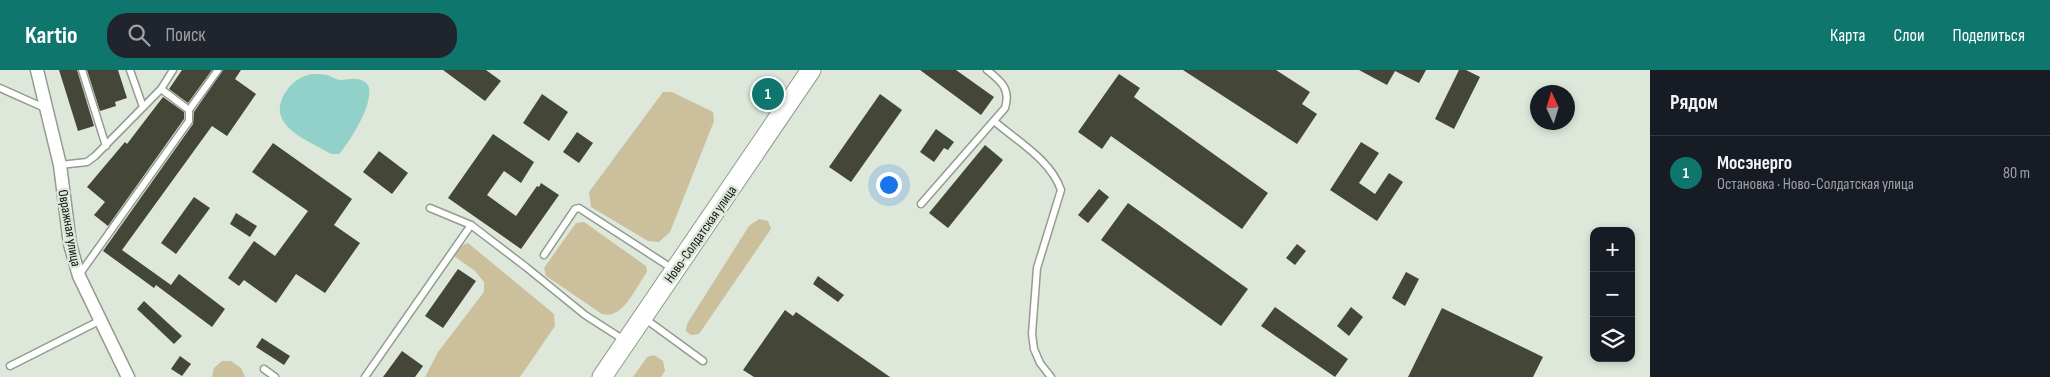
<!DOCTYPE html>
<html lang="ru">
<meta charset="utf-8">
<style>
body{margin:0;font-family:"Sofia Sans Condensed",sans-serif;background:#20242c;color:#f1f3f6}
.controls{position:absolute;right:15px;bottom:15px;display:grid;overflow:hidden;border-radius:10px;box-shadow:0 2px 8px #0003}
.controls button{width:45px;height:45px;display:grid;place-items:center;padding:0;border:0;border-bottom:1px solid #363941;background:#171b24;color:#f1f3f6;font:25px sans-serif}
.compass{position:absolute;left:1530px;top:15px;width:45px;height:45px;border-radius:50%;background:#171b24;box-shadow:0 2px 8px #0003;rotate:356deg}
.you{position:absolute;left:888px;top:114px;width:18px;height:18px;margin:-12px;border:4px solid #fff;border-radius:50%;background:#1a73e8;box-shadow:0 0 0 8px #1a73e833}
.badge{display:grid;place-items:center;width:32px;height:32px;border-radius:50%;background:#0f766e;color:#fff;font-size:16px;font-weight:700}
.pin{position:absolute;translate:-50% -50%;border:2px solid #fff;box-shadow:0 1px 5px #0006}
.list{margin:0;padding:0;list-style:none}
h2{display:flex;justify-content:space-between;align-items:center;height:65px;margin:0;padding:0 20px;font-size:21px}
h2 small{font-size:16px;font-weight:400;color:#9ea1a6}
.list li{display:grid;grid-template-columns:32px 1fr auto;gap:15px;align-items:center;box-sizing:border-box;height:75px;padding:0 20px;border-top:1px solid #363941}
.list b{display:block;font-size:19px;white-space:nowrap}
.list p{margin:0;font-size:16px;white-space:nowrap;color:#9ea1a6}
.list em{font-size:16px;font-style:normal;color:#9ea1a6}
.icon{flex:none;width:28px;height:28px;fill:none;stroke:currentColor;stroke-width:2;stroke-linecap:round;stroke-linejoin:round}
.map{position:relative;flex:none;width:1650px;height:307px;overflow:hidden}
header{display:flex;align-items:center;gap:30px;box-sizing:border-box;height:70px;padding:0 25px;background:#0f766e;color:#fff}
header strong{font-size:24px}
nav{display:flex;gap:28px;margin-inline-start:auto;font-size:18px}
.search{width:350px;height:45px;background:#20242c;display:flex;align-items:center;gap:12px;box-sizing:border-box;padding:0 18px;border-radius:20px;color:#9ea1a6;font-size:19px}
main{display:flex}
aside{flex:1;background:#171b24}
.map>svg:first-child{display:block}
</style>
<header>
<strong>Kartio</strong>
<div class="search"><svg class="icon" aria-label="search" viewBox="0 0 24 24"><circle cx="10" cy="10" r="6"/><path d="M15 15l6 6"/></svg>Поиск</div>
<nav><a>Карта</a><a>Слои</a><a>Поделиться</a></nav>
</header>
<main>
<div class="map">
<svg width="1650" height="307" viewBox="0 0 1650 307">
<rect width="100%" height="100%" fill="#dde8da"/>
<g fill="#cbbf9c">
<path d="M663,22H672L713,42L714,51L670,162L659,172L648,171L591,137L589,122Z"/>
<path d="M759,149L768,151L771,159L699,264L691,265L686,261L687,254L749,156Z"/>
<path d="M584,152L646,196L647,202C636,217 623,250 602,244L546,206L544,198L576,153Z"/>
<path d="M468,173L554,244L555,256L520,307H425L438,282L484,222V212L475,201L454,186L458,177Z"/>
<path d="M654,285L663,291L665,301L661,307H633L647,287Z"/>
<path d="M222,291H231L241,298L245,307H212L214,298Z"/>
</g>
<path fill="#92d1c9" d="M312,4C317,4 323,4 327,5C333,7 336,10 342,10C350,9 358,7 365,12C381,23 349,74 339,84H331C308,70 265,56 285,23C292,12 299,7 312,4Z"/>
<g fill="#444638">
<path d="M59,0H77L94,56L78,61Z"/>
<path d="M87,0H118L127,28L115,32L116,36L100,41Z"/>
<path d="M182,0H212L188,33L169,19Z"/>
<path d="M223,0H241L235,9L256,24L227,66L212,56L122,180L171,215L179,204L225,239L212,257L156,215L154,218L103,181L193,54L194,42Z"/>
<path d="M443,0H486L501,11L485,31Z"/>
<path d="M920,0H956L994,27L981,45Z"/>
<path d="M1183,0H1276L1310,22L1302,34L1317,44L1297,74Z"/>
<path d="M1359,0H1426L1419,13L1395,1L1387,15Z"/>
<path d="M1459,0H1466L1480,7L1454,59L1435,49Z"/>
<path d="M1119,4L1140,18L1134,27L1268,123L1242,159L1111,66L1102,79L1078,62Z"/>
<path d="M542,24L568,42L549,71L523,53Z"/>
<path d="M880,24L902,40L851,112L829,97Z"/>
<path d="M163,27L184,42V49L108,156L94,145L105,132L87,117L125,72L127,74Z"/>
<path d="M936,59L954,72L948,80L944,78L934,92L920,82Z"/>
<path d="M577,62L593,73L579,93L563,82Z"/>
<path d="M493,64L534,92L521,113L504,101L487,125L516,146L537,116L539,117L541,113L559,125L521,179L448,128Z"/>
<path d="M1361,72L1379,83L1359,113L1375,124L1389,103L1403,112L1377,151L1330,120Z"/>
<path d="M273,73L352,129L334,155L360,173L325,223L296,204L276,233L244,210L239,216L228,208L254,171L275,186L308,141L252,102Z"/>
<path d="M985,75L1003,90L948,158L929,143Z"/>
<path d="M379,81L408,103L392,124L363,102Z"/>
<path d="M1099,119L1109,127L1088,153L1078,145Z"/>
<path d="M194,127L210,138L176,184L161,173Z"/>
<path d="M1128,133L1248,219L1221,256L1101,170Z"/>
<path d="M236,143L257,156L250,167L230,154Z"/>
<path d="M1297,174L1306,181L1295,195L1286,188Z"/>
<path d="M458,199L476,211L443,258L425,246Z"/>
<path d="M1406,202L1419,209L1405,236L1392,228Z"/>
<path d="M818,206L844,225L838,232L813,214Z"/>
<path d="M144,231L182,266L174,274L137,239Z"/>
<path d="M1275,237L1348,289L1335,307L1261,256Z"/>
<path d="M1351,237L1363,247L1349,266L1337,256Z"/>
<path d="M1442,238L1543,287L1533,307H1408Z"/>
<path d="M785,240L793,246L796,242L890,307H754L743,300Z"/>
<path d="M262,268L290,286L284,295L256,277Z"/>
<path d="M402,281L423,296L415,307H383Z"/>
<path d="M180,286L191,294L182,306L171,299Z"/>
</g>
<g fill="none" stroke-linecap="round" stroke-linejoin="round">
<defs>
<g id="lane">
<path d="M82,0L106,76"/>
<path d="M130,0L143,37"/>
<path d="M0,18L47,39"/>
<path d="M161,19L173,0"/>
<path d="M189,40L218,0"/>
<path d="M994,51C1017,71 1051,90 1061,120L1037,198L1032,264L1034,279L1040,293L1051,307"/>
<path d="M60,95L87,92L95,86L161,19L189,40V51L79,205"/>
<path d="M921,134L1005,38C1011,19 1001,11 987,0"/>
<path d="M430,138L471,155L526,197L585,245L624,270"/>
<path d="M544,185L575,139L579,138L673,199"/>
<path d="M644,248L703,291"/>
<path d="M10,296L101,250"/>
<path d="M264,299L275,307"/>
<path d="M365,307L471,155"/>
</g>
<path id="street" d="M37,0L60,95L70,174L79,206L128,307"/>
<path id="primary" d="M602,307L811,0"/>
</defs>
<use href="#lane" stroke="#929c8f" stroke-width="9"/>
<use href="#street" stroke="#929c8f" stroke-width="15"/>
<use href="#primary" stroke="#929c8f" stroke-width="21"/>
<use href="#lane" stroke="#fff" stroke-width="6"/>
<use href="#street" stroke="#fff" stroke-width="12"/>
<use href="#primary" stroke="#fff" stroke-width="19"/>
</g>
<g text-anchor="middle" stroke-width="5" stroke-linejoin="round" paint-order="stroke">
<g font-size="14" fill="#121611" stroke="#dde8da">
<text transform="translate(70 158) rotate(80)" y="5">Овражная улица</text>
<text transform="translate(700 164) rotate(-55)" y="5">Ново-Солдатская улица</text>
</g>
</g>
</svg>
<div class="controls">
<button>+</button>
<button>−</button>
<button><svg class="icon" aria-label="layers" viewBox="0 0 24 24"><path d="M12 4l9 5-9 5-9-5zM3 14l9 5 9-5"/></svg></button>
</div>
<svg class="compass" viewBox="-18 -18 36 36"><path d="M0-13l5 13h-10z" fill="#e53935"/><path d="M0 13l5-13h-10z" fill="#9ea1a6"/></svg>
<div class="you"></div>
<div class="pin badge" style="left:768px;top:24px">1</div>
</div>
<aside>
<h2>Рядом<small></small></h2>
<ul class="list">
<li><span class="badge">1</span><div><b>Мосэнерго</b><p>Остановка · Ново-Солдатская улица</p></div><em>80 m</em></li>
</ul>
</aside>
</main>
